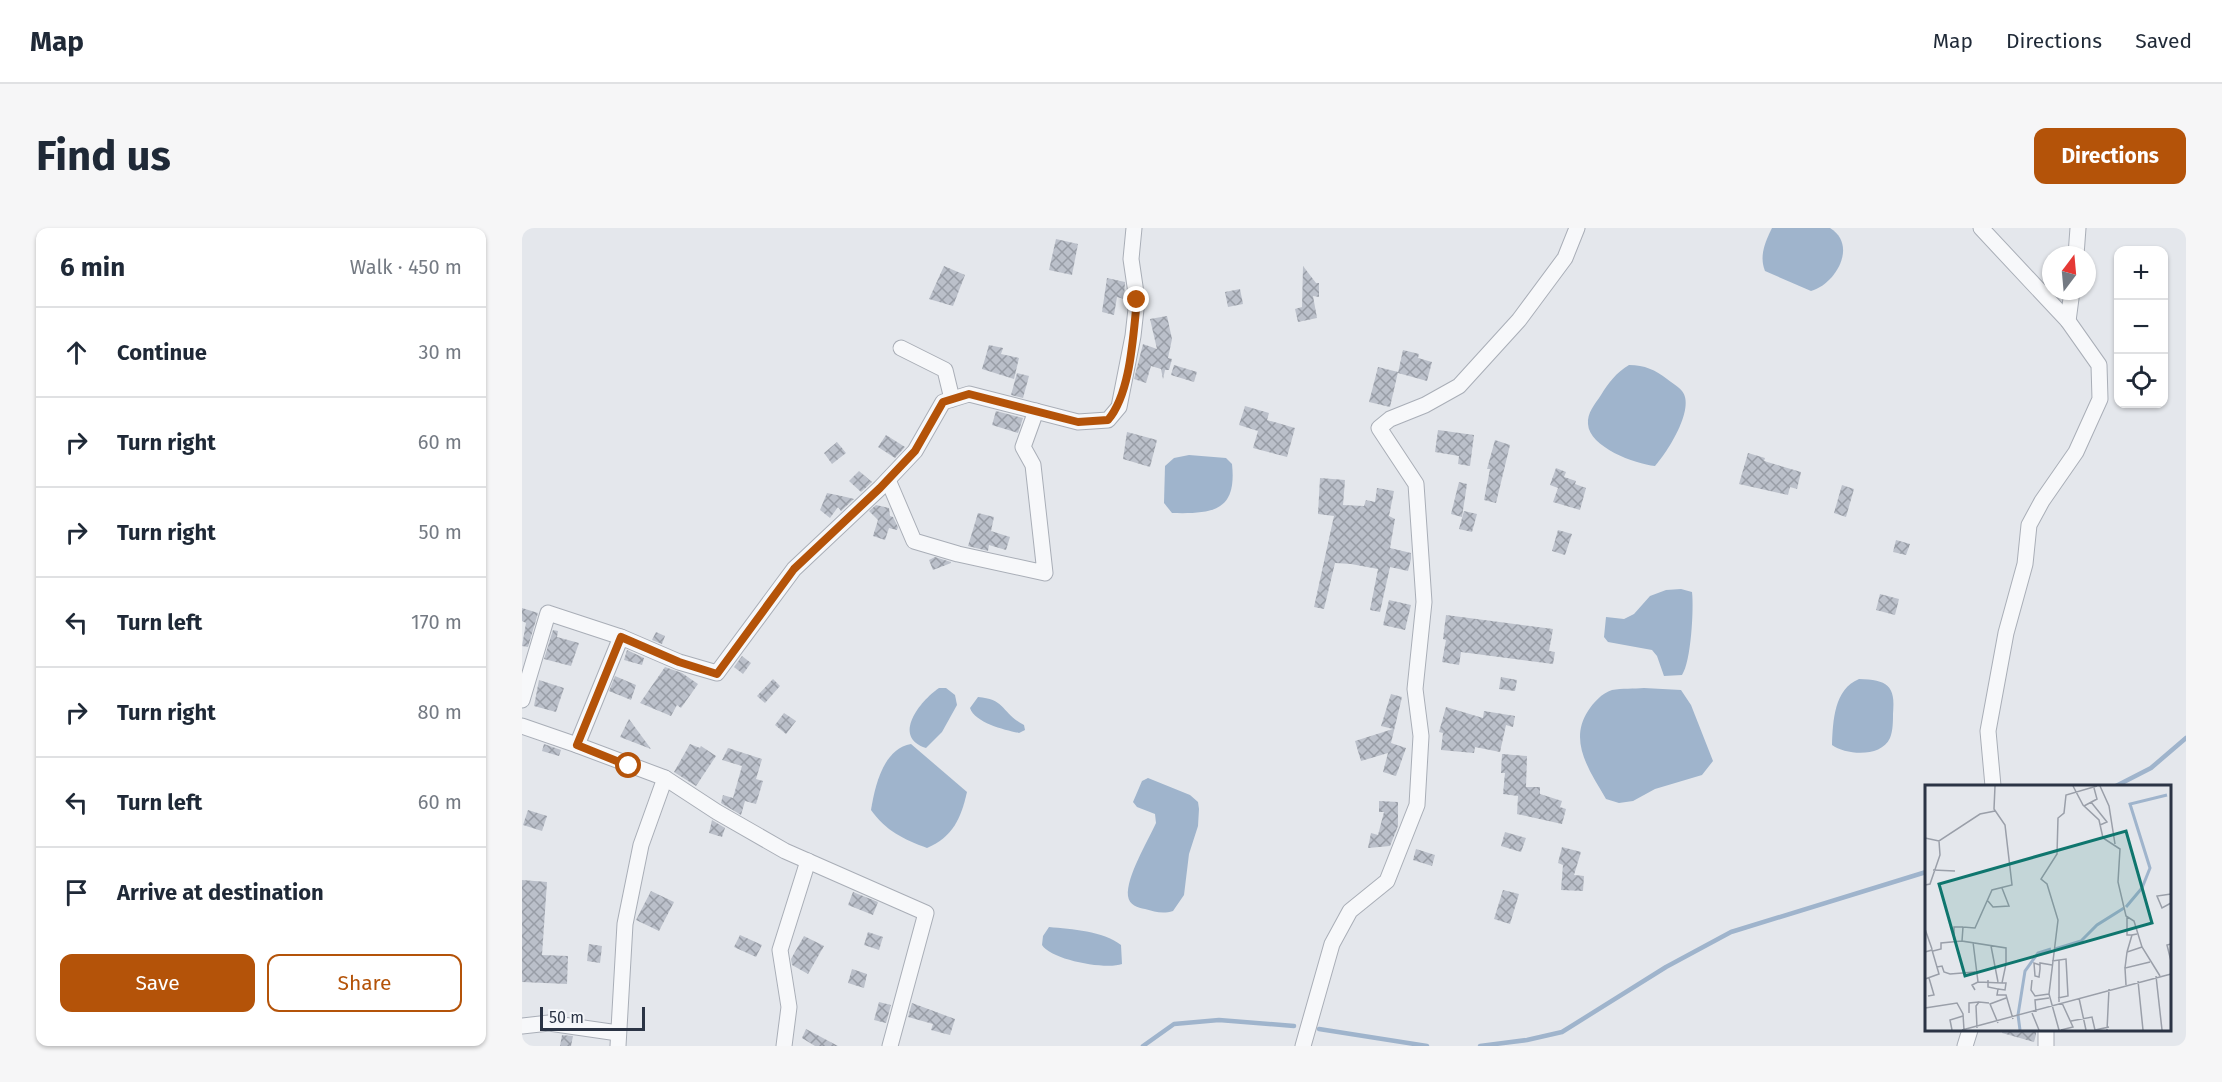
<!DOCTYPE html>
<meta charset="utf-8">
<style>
body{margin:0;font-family:"Fira Sans",sans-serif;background:#f6f6f7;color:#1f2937}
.controls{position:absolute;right:18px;top:18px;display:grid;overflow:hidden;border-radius:12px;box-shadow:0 2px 4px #0004}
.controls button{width:54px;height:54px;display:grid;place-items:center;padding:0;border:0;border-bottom:2px solid #e0e1e3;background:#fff;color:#1f2937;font:30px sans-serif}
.compass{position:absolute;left:1520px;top:18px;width:54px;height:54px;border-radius:50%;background:#fff;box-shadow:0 2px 4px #0004;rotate:16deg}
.scale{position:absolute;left:18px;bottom:15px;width:105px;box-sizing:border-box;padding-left:6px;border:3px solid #2b3445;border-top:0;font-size:16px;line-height:21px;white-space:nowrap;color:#2b3445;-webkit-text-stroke:4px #f4f6f9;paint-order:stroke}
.stop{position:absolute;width:18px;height:18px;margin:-14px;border:4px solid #b45309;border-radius:50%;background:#fff}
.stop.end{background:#b45309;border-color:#fff;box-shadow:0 2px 6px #0008}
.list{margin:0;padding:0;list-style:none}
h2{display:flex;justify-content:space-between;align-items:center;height:78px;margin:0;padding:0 24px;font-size:26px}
h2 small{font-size:20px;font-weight:400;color:#747a83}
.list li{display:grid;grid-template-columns:39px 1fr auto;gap:18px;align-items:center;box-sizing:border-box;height:90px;padding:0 24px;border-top:2px solid #e0e1e3}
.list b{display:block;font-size:22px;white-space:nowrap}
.list em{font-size:20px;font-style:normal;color:#747a83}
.actions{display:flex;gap:12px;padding:18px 24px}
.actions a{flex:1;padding:14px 0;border:2px solid #b45309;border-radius:12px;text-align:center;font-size:21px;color:#b45309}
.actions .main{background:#b45309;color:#fff}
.icon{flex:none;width:33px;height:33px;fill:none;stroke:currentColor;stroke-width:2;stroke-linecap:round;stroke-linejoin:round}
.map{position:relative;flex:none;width:1664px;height:818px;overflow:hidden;border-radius:12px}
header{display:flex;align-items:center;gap:36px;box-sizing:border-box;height:84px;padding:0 30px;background:#fff;border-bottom:2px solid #e0e1e3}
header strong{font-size:28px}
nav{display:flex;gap:33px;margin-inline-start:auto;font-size:21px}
.intro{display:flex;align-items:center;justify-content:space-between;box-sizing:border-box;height:144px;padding:0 36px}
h1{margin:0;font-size:42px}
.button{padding:15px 27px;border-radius:12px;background:#b45309;color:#fff;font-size:21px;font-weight:700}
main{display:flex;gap:36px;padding:0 36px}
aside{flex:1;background:#fff;border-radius:12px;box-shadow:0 2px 4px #0004}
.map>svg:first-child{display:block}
</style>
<header>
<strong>Map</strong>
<nav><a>Map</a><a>Directions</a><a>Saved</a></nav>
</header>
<div class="intro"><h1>Find us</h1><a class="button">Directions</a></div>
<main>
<aside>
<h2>6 min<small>Walk · 450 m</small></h2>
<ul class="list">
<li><svg class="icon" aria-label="ahead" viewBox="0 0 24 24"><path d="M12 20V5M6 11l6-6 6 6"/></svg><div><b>Continue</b></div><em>30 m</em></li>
<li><svg class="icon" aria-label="right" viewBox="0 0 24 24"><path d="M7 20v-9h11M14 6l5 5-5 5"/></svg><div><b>Turn right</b></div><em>60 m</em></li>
<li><svg class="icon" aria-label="right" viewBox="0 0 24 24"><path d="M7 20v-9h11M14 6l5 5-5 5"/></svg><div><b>Turn right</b></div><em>50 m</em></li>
<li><svg class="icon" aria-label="left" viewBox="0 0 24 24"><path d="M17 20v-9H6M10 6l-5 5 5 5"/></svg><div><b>Turn left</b></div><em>170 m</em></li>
<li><svg class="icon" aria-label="right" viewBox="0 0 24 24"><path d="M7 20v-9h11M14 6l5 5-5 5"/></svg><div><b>Turn right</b></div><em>80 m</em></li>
<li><svg class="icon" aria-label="left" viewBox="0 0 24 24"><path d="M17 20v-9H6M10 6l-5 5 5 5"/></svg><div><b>Turn left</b></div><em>60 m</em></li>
<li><svg class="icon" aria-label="arrive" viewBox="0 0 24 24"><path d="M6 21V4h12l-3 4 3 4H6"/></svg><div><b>Arrive at destination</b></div></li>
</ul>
<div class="actions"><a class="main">Save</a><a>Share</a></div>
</aside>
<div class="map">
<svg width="1664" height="818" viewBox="0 0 1664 818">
<defs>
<pattern id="building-cross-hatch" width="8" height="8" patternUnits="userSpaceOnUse" patternTransform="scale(1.5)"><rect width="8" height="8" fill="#bbc0ca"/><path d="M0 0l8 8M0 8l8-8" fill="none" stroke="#989da6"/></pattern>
</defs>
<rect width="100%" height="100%" fill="#e4e7ec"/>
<g fill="#9fb4cc">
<path d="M1250,0H1308C1336,17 1314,56 1289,63L1243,43C1237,28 1243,14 1250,0Z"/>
<path d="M1107,137C1123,137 1133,142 1145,151C1150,155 1157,159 1160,163C1174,180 1145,225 1133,238C1113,236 1067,219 1066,196C1065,185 1073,176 1079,167C1087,154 1094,145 1107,137Z"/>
<path d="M667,227L704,230L710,236C715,283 691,286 650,285L642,275L643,238L652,230Z"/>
<path d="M1159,361L1170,364C1172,381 1169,434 1160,447L1142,448L1135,428L1130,422L1086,414L1082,409L1084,389L1102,391L1112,386L1128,368L1144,362Z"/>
<path d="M1337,451C1365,452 1374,457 1371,486C1371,493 1371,503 1368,510C1359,530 1324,527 1310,517C1311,493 1312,461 1337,451Z"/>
<path d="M417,460H424L433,467L435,477L420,504L404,520C369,509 398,473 417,460Z"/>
<path d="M1122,460L1159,462L1169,477L1191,533L1180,547L1133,561L1111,573L1097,575L1084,571C1068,543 1046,514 1066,483C1071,475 1080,465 1090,462C1100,460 1112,461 1122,460Z"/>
<path d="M456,469C484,471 480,486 502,497L503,502L497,505C483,502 453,495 448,480Z"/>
<path d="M389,516L445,564C439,590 431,609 405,620C381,611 364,603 349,582C353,558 361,521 389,516Z"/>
<path d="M626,550L668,567L676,574L677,581L676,598L667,626L662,667L651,683C641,686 633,684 623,681C616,680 607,677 606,668C604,649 626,613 634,595L633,586L615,579L611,574L620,553Z"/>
<path d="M527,699C550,701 581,703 599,717L600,736C584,742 529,732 520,717L521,708Z"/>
</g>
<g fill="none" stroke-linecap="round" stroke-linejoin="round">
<g stroke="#9fb4cc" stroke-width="4.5">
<path d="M1594,558L1629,540L1664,510"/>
<path d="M797,801L905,818"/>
<path d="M621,818L652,796L697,792L772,798"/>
<path d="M958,818L1005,812L1040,804L1144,739L1209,704L1404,644"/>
</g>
</g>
<g fill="url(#building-cross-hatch)">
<path d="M534,11L556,16L550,47L527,42Z"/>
<path d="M422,38L443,47L431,78L407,71Z"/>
<path d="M781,38L794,55H797V69L791,68L795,90L776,94L773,81L780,79Z"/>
<path d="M585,50L603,54L602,71L595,69L592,87L580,84Z"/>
<path d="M718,61L721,76L706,79L703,64Z"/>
<path d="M645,88L650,111L646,130L650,131L647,142H643L641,151L639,141L629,138L624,155L612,151L621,116L635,121L628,91Z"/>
<path d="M467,117L481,120L479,126L497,130L492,151L460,141Z"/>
<path d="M881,122L897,126L896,130L910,134L905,153L876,145Z"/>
<path d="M652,137L675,144L672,154L649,147Z"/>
<path d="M856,139L876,144L868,179L847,174Z"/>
<path d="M495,145L507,148L501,170L489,167Z"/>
<path d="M723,178L747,185L745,192L773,200L765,229L731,220L736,203L717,197Z"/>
<path d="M474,183L501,190L496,205L470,197Z"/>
<path d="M916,202L952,207L948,238L936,236L937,228L913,224Z"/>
<path d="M605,204L635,212L628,239L601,231Z"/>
<path d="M364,207L383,219L373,230L356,219Z"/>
<path d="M973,212L988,217L974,275L962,272L968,241H965Z"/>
<path d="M315,214L324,225L310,236L302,225Z"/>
<path d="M1226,225L1243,230L1242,233L1279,244L1275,261L1268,259L1266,267L1217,256Z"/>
<path d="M1034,240L1044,244L1042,249L1054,253L1053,256L1064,260L1058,282L1031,274L1036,260L1028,257Z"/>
<path d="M337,243L350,254L339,264L327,253Z"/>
<path d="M798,250L823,252L821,277L842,278L844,272L853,274L855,260L872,263L867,288L873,291L868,320L889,325V331L886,343L868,339L858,384L848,382L856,341L829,336L813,335L802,381L792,379L812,288L796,286Z"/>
<path d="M937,254L945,256L940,289L929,286Z"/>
<path d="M1320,257L1332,261L1324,289L1312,285Z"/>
<path d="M305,265L324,269L332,271L319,283L316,279L308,290L298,282Z"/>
<path d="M354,277L367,280L368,288L371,289L376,299L375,302L367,300L363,312L351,308L356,292L347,283Z"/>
<path d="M942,283L955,286L950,304L937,301Z"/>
<path d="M456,285L472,289L469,303L488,309L484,322L467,317L466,323L446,318Z"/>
<path d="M1036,302L1050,306L1043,327L1030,323Z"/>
<path d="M1374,312L1388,316L1384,327L1371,324Z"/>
<path d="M413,329L429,334V335L411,342L407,332Z"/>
<path d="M1358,366L1377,371L1373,387L1354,382Z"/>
<path d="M867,372L889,377L883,402L861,397Z"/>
<path d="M0,380L16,385L6,419L0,418L4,395L0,393Z"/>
<path d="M924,387L1031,401L1027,423L1033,424L1031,436L939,424L937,437L920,434L924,412L921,411Z"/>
<path d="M31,402L36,403L35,409L57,415L49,438L22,431Z"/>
<path d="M134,404L143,408L140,416L130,412Z"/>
<path d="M105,422L122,430L120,437L102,432Z"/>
<path d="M220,428L229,435L221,446L212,439Z"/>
<path d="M143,439L160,445L176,456L159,480L155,477L149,488L118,475Z"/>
<path d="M93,448L114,457L109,472L87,463Z"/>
<path d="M979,449L995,452L993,463L977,461Z"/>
<path d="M251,451L258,458L243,475L235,468Z"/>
<path d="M17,452L42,460L34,484L12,478Z"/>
<path d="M869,466L880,469L869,515L884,520L874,548L861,544L866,525L839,533L833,513L871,501L859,498Z"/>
<path d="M924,479L961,490L962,483L993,488L991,499L984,497L978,524L953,519L952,525L919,522L921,505L917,504Z"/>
<path d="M262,485L274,493L264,506L253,497Z"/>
<path d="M107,491L129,521L98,509Z"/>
<path d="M22,516L39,522L37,528L20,523Z"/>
<path d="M168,516L178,520L179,518L194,528L174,558L152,544Z"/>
<path d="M206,520L240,531L234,551L241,553L234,576L223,573L219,587L199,575L201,567L211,570L220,538L200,532Z"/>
<path d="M980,526L1005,528L1004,559H1018V566L1040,573L1038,579L1044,581L1040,596L995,586L996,568L981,566L983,545H979Z"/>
<path d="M857,573L876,574V598L868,618L846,620L849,605L856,607L862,584H857Z"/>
<path d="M6,582L25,588L20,603L1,597Z"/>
<path d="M190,592L203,600L200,609L187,605Z"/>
<path d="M983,604L1004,610L999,624L979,618Z"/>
<path d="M1040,619L1059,624L1052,647L1062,648L1061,663L1039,662L1041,637L1036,635Z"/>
<path d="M894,621L913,627L910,638L891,632Z"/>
<path d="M0,652L25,654L20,727L46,728L45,756L0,754Z"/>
<path d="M981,662L997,666L988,696L972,691Z"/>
<path d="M129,663L152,674L137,703L114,692Z"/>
<path d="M331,664L356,674L351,687L326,677Z"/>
<path d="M346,704L361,709L357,722L342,717Z"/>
<path d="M218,707L240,717L234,729L212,719Z"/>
<path d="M282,708L302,718L286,746L270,737L269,731Z"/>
<path d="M67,716L80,718L78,735L65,733Z"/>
<path d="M330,741L345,746L342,760L326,755Z"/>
<path d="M357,774L369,777L364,795L352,792Z"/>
<path d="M390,775L433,791L428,807L409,802L411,796L386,789Z"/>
<path d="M284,801L316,818H293L280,810Z"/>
<path d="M1481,801H1514V807L1512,814L1480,805Z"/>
<path d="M40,807L51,808L49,818H38Z"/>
</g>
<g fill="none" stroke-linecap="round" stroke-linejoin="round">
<defs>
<g id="minor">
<path d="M1459,0L1546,93L1577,137L1578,171L1554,224L1520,273L1507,297L1503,336L1484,405L1466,503L1471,558"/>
<path d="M1554,27L1556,0"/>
<path d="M1546,93L1550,63"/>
<path d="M379,120L423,142L430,171"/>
<path d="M366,252L392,313L436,326L523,345L511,237L501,219L514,183"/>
<path d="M0,472L26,385L99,409"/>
<path d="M0,498L55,517"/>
<path d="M0,798L27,795L96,805"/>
<path d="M96,818L103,696L119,617L143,550"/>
<path d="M262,818L267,779L258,722L286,633"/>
<path d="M368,818L404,685L263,623L195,584L143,550L55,517L99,409L157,434L195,445L272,341L358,260L393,223L421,174L447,166L556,194L586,192L597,179L611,108L615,72L609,31L612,0"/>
<path d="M781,818L810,716L828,683L865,653L895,577L899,508L893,461L902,374L894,256L857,200L868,191L903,177L937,158L997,92L1043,30L1055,0"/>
<path d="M1443,818L1448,802"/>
<path d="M1524,818V802"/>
</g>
</defs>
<use href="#minor" stroke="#a9aeb7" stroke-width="17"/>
<use href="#minor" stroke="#f7f8fa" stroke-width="15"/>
</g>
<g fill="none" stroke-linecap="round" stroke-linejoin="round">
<path stroke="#b45309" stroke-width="8" d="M107,538L55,517L99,409L157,434L195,446L272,341L358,260L393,223L421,174L447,166L556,194L586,192C609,165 611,107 615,72"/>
</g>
<g transform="translate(1403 557)">
<rect width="246" height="246" fill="#e4e7ec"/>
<path fill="none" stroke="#9fb4cc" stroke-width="3" d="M201,122L217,103L225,83L205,19L242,10M130,164L156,156L172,140L199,123M95,245L93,230L100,186L113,168L126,164"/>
<path fill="none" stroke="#9a9fa9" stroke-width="1.5" d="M148,1L158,20L174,35L178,53L195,64L193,97L201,131L209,136L217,162L235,191M175,1L184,21L190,59M166,17L182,37L175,40M159,21L172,14L169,3M0,53L14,56L55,29L70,26M8,85L30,86M0,100L5,99L15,70L14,56M246,109L232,111L237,123L246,118M63,116L68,122L84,121L77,103M202,132V150H207M0,144L7,164M29,155V142H38M48,157L53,197L47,200L50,205M246,159L242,160L246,176M66,161L73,197M8,166L16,164V158L37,156M0,167L7,165L14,189L0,194M202,167L207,150L212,149M127,176L141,174L143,211L133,213M115,180L109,178L110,191L114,192L115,184V178L127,180M12,182L17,181L19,187L25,189L50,187M200,183L202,167L217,162M231,191L237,245M63,195V202L73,204L72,210H81L88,234M107,195L106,205L110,211L124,209M213,196L218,245M53,197L77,198L81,179V163L37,156L38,142L50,143L67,105L87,100L80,40L69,24L70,1M201,200L200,183L225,177M73,204L80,205L81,198H77M3,211L9,210L4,193M154,213L161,245M134,217V175M0,223L32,218L38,229L39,245M111,227L110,215L124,213M44,228V218L54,217M107,228L114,245M146,236L167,232L170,245L184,242M73,238L65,219L81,213M52,243L51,221L54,217L64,218M27,245L25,235L38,231M37,245L246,189M134,245L124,209L133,135L122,99L116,94L132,69L133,33L139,28L141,10L172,1M136,245L148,242L137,218M182,245L184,204"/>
<path fill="#0f766e" fill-opacity="0.15" stroke="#0f766e" stroke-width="3" d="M201,46L227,138L40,191L14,99Z"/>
<rect width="246" height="246" fill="none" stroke="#2b3445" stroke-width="3"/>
</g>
</svg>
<div class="controls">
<button>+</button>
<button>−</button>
<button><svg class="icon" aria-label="locate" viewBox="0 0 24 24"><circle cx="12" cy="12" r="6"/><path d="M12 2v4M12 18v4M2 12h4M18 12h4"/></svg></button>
</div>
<svg class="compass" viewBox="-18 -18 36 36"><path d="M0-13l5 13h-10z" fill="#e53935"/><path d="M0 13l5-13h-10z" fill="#747a83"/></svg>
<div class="scale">50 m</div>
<div class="stop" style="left:107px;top:538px"></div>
<div class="stop end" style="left:615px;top:72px"></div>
</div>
</main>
